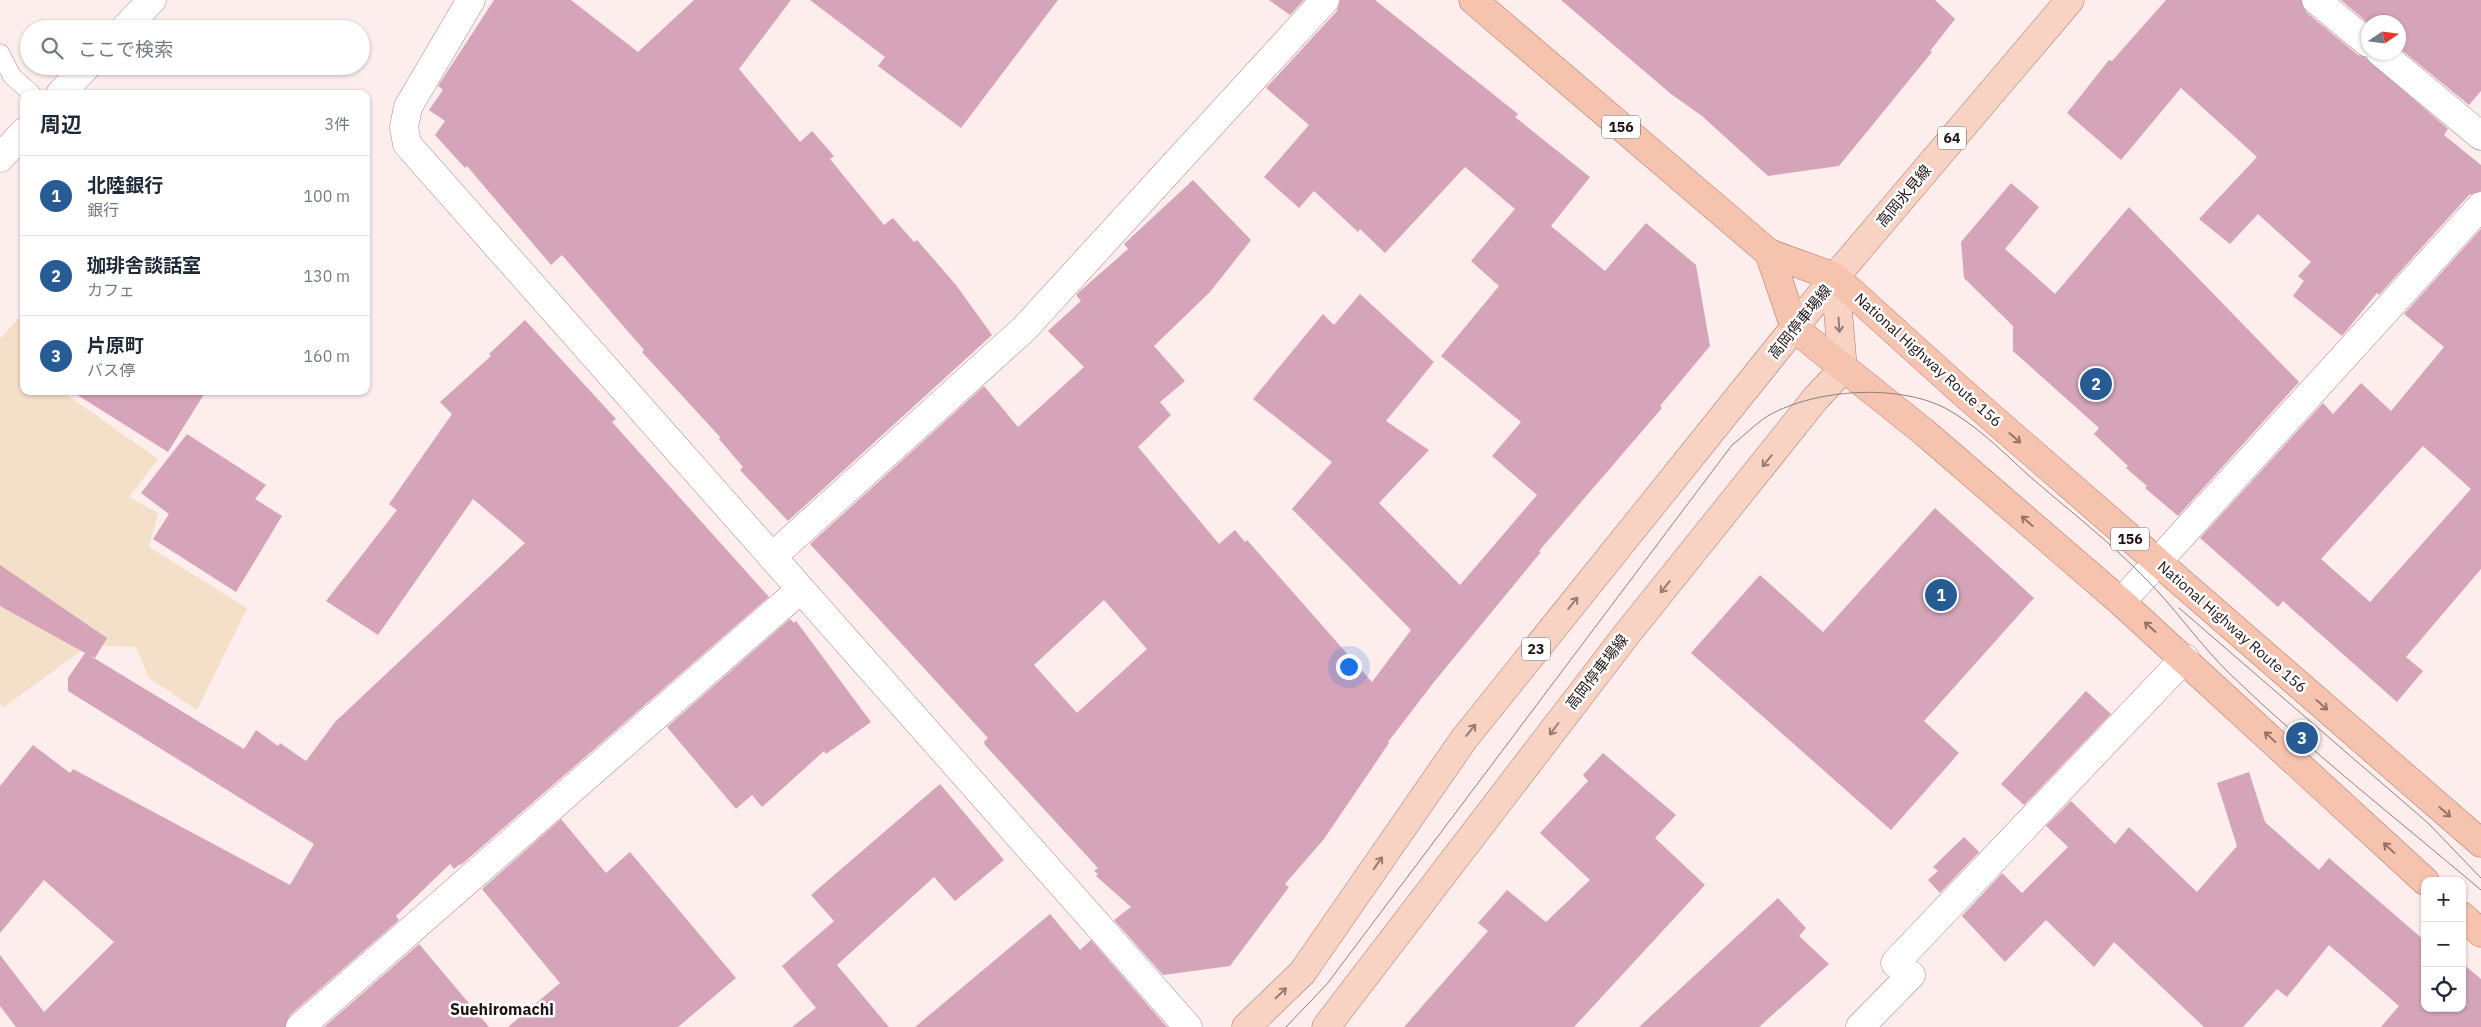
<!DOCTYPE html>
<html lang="ja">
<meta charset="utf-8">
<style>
body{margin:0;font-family:"IBM Plex Sans","Noto Sans JP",sans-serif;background:#f2f2f3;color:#1f2937}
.controls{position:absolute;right:15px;bottom:15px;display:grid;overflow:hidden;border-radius:10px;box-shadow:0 1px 4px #0004}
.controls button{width:45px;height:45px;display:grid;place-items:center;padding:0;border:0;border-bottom:1px solid #e0e1e3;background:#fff;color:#1f2937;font:25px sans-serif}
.compass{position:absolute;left:2361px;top:15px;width:45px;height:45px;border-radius:50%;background:#fff;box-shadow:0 1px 4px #0004;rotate:77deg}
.you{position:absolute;left:1348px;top:666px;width:18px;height:18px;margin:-12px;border:4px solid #fff;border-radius:50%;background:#1a73e8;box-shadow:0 0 0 8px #1a73e833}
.badge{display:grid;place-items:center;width:32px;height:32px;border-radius:50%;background:#265b94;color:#fff;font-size:16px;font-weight:700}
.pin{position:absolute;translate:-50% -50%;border:2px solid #fff;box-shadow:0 1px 5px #0006}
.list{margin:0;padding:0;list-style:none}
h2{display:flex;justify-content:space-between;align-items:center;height:65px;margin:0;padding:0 20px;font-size:21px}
h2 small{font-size:16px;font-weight:400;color:#747a83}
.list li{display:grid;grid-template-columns:32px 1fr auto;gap:15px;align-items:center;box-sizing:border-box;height:80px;padding:0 20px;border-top:1px solid #e0e1e3}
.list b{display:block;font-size:19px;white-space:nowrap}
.list p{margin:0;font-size:16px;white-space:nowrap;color:#747a83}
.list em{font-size:16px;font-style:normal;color:#747a83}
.icon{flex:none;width:28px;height:28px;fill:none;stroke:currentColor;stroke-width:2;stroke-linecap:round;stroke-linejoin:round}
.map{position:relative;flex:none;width:2481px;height:1027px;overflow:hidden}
.search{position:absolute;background:#fff;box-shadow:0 1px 4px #0004;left:20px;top:20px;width:350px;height:55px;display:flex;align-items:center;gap:12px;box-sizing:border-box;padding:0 18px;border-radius:28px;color:#747a83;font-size:19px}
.panel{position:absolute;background:#fff;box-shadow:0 1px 4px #0004;left:20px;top:90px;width:350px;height:305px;border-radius:10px}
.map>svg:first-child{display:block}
</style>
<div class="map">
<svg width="2481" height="1027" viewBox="0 0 2481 1027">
<rect width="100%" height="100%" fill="#fdeded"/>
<path fill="#f4dfc8" d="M19,318L24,321V391H61L158,459L129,497L158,513L149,547L247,608L197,710L149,678L136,647L89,645L4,707L0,705V339Z"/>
<g fill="#d5a4b8" fill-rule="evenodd">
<path d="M494,0H571L638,52L694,0H791L739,69L800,142L812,131L834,156L830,159L884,225L893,218L914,242L917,240L956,285L992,335L788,521L740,470L743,467L719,439L720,437L642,352L644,350L562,255L551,265L467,166L465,168L435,135L445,121L429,110L443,90L438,86Z"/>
<path d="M810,0H1058L961,128L878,66L885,57Z"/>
<path d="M1269,0H1304L1290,15Z"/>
<path d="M1340,0H1375L1518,114L1515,117L1590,177L1551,226L1605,271L1646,223L1696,265L1710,346L1660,406L1662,408L1539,551L1541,552L1434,682L1388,742L1389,743L1324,839L1285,884L1289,887L1230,966L1163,975L1114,920L1131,907L1096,876L1098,874L1094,871L1098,868L985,745L984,742L988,738L810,544L984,386L1018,427L1084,367L1048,331L1081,301L1076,295L1079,292L1128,249L1124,244L1193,180L1251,240L1210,292L1154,346L1185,381L1160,402L1171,415L1138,447L1219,544L1235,530L1245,542L1247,540L1372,682L1411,630L1292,509L1332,462L1253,399L1323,314L1334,325L1360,294L1434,362L1386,421L1429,450L1379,503L1460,585L1537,495L1492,456L1521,422L1441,356L1499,286L1471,261L1515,209L1465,167L1385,253L1360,229L1358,232L1314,191L1299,208L1264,177L1309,125L1266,88L1337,11ZM1104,600L1147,649L1077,713L1034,665Z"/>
<path d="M1561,0H1935L1955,19L1930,51L1932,52L1839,166L1768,176L1702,116L1671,94Z"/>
<path d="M2166,0H2301L2306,12L2358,55L2366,58L2448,129L2444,135L2481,165V191L2469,195L2379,295L2377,293L2342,336L2293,296L2304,281L2298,276L2311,262L2258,214L2230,244L2199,219L2257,157L2181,88L2121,160L2067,113L2109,60L2112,61Z"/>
<path d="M2341,0H2481V91L2469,105L2398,47V22L2368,23Z"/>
<path d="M2011,183L2039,207L2005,249L2055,294L2129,207L2299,382L2178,516L2145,488L2147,486L2126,468L2128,466L2094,434L2099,428L2013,351V326L1964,278L1961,242Z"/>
<path d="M2481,229V569L2406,657L2423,671L2397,702L2283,601L2278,607L2200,538L2323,403L2333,414L2361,383L2391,411L2444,347L2404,314ZM2423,446L2471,489L2370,602L2321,559Z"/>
<path d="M525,320L616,419L612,422L769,597L461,865L460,864L454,869L450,864L396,916L399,920L290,1015L285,1027H16L0,1006V955L44,1012L114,942L44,880L0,933V786L33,745L70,773L73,769L290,885L314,844L68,691V678L85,653L0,606V565L107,638L95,658L89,655L244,749L256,730L278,746L280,743L306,761L335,722L525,543L473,499L378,635L326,601L397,510L389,504L452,414L440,402L491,356L489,354Z"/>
<path d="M71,391H206L168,452Z"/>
<path d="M187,434L266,485L255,499L282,516L236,592L153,539L169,514L141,493Z"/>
<path d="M1935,508L2034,598L1924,721L1959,753L1891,830L1691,653L1760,575L1823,632Z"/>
<path d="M790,619L794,623L796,621L871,722L826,754L824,751L762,807L752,795L736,809L667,727Z"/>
<path d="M2086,691L2111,714L2024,805L2001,784Z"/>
<path d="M1603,753L1676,815L1655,838L1705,885L1574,1027H1404L1488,931L1478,923L1507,890L1546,922L1590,880L1540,833L1588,781L1583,775Z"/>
<path d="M2249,772L2265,822L2319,870L2329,858L2425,941V1008H2462V963L2481,979V1027H2381L2399,1006L2329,945L2287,997L2277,989L2243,1027H2204L2114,942L2094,967L2046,920L2005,962L1962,916L2002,873L2022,893L2068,847L2046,826L2071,801L2115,844L2129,827L2197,892L2237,846L2217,783Z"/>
<path d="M940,784L1004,860L955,901L934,877L837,965L889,1027H792L816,1008L782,966L834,921L811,895Z"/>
<path d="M561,819L606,873L630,852L736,978L678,1027H508L560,983L482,889Z"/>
<path d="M1964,837L1979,852L1940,893L1928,880L1938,871L1933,867Z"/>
<path d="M1778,898L1806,928L1799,936L1829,964L1759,1027H1639Z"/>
<path d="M1050,914L1080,950L1091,940L1167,1027H915Z"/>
<path d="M419,944L489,1027H324Z"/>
</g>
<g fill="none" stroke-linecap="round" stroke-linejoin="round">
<defs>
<path id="service" d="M0,53L12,76L32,94"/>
<g id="minor">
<path d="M471,0L408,107L404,127L407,144L1188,1027"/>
<path d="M2316,0L2368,43"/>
<path d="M2380,52L2481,136"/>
<path d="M772,557L1024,329L1325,0"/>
<path d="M2121,602L2481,206"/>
<path d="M300,1027L800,590"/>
<path d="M1860,1027L1911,975L1895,963L2185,658"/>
</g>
<g id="tertiary">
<path d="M124,29L152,0"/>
<path d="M60,94L87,66"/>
<path d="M0,158L24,132"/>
</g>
<g id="primary">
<path d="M1246,1027L1302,973L1464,739L1835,277L2070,0"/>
<path d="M1326,1027L1623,639L1816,398L1843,369L1835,277"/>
</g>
<g id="trunk">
<path d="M1473,0L1769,253L1835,277L1960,390L2481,843"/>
<path d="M1769,253L1795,329L1924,432L2121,602L2425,881"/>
<path d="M2462,916L2481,933"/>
</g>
</defs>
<use href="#service" stroke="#aa8889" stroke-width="19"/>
<use href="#minor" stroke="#aa8889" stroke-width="29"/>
<use href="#tertiary" stroke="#aa8889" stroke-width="29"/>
<use href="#primary" stroke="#a97c6b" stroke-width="29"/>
<use href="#trunk" stroke="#a97c6b" stroke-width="29"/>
<use href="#service" stroke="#fff" stroke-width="18"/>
<use href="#minor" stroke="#fff" stroke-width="28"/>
<use href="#tertiary" stroke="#fff" stroke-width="28"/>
<use href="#primary" stroke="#f8d2c2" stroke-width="28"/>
<use href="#trunk" stroke="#f6c3ae" stroke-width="28"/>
<g stroke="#8f8181" stroke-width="1">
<path d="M2179,608L2428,823L2481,878"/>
<path d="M1286,1027L1327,984L1732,445C1745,435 1759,420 1773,413C1820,389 1898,384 1945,408C1975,424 2002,451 2027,474C2066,508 2109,541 2145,578C2176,609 2200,645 2231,675C2310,751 2397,819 2481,890"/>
</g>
</g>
<defs><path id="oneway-shaft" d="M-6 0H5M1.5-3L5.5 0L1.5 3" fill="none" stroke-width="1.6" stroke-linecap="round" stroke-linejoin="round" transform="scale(1.25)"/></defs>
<g stroke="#977c74">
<use href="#oneway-shaft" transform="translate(1839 325) rotate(86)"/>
<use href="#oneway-shaft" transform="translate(1767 461) rotate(129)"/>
<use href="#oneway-shaft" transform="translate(1665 587) rotate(129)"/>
<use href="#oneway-shaft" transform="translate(1573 603) rotate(-51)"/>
<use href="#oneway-shaft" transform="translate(1554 729) rotate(127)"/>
<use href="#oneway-shaft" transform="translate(1471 730) rotate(-51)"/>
<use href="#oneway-shaft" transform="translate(1378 863) rotate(-55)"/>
<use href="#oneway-shaft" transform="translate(1281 993) rotate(-44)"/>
</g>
<g stroke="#967469">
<use href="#oneway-shaft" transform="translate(2015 438) rotate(41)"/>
<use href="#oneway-shaft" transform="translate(2027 521) rotate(-139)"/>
<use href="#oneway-shaft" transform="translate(2150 627) rotate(-138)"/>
<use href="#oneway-shaft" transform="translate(2322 705) rotate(41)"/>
<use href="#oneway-shaft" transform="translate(2270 737) rotate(-137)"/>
<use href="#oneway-shaft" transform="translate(2445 812) rotate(41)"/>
<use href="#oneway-shaft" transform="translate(2389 848) rotate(-137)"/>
</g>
<g text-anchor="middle" stroke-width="5" stroke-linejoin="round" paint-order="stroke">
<g fill="#fff" stroke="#635a5a" stroke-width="1">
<rect x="1602" y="115.5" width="38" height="23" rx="4"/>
<rect x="1938" y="126.5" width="28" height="23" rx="4"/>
<rect x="2111" y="527.5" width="38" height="23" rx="4"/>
<rect x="1522" y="637.5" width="28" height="23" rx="4"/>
</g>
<g font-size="14" font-weight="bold" fill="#201414">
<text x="1621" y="132">156</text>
<text x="1952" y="143">64</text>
<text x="2130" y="544">156</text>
<text x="1536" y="654">23</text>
</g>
<g font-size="15" fill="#201414" stroke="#fff">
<text transform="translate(1904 196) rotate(-50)" y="5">高岡氷見線</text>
<text transform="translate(1800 322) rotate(-51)" y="5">高岡停車場線</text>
<text transform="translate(1928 360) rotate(42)" y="5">National Highway Route 156</text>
<text transform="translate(2232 627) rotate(41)" y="5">National Highway Route 156</text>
<text transform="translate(1597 672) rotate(-52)" y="5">高岡停車場線</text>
</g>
<g font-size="16" font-weight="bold" fill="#201414" stroke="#fff">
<text x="502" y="1015">Suehiromachi</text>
</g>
</g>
</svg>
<div class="controls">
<button>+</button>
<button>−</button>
<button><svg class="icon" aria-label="locate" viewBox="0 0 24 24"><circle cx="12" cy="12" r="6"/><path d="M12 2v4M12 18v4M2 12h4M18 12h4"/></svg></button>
</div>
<svg class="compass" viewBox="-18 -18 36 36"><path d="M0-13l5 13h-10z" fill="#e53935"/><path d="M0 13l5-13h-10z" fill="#747a83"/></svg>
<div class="you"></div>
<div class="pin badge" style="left:1941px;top:595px">1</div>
<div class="pin badge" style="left:2096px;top:384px">2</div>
<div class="pin badge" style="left:2302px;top:738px">3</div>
<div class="search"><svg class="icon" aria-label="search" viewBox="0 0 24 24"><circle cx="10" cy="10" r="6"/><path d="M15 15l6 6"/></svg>ここで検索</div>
<section class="panel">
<h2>周辺<small>3件</small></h2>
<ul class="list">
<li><span class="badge">1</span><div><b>北陸銀行</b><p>銀行</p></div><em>100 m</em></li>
<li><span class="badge">2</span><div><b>珈琲舎談話室</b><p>カフェ</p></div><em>130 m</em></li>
<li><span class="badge">3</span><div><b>片原町</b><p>バス停</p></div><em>160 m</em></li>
</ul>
</section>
</div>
